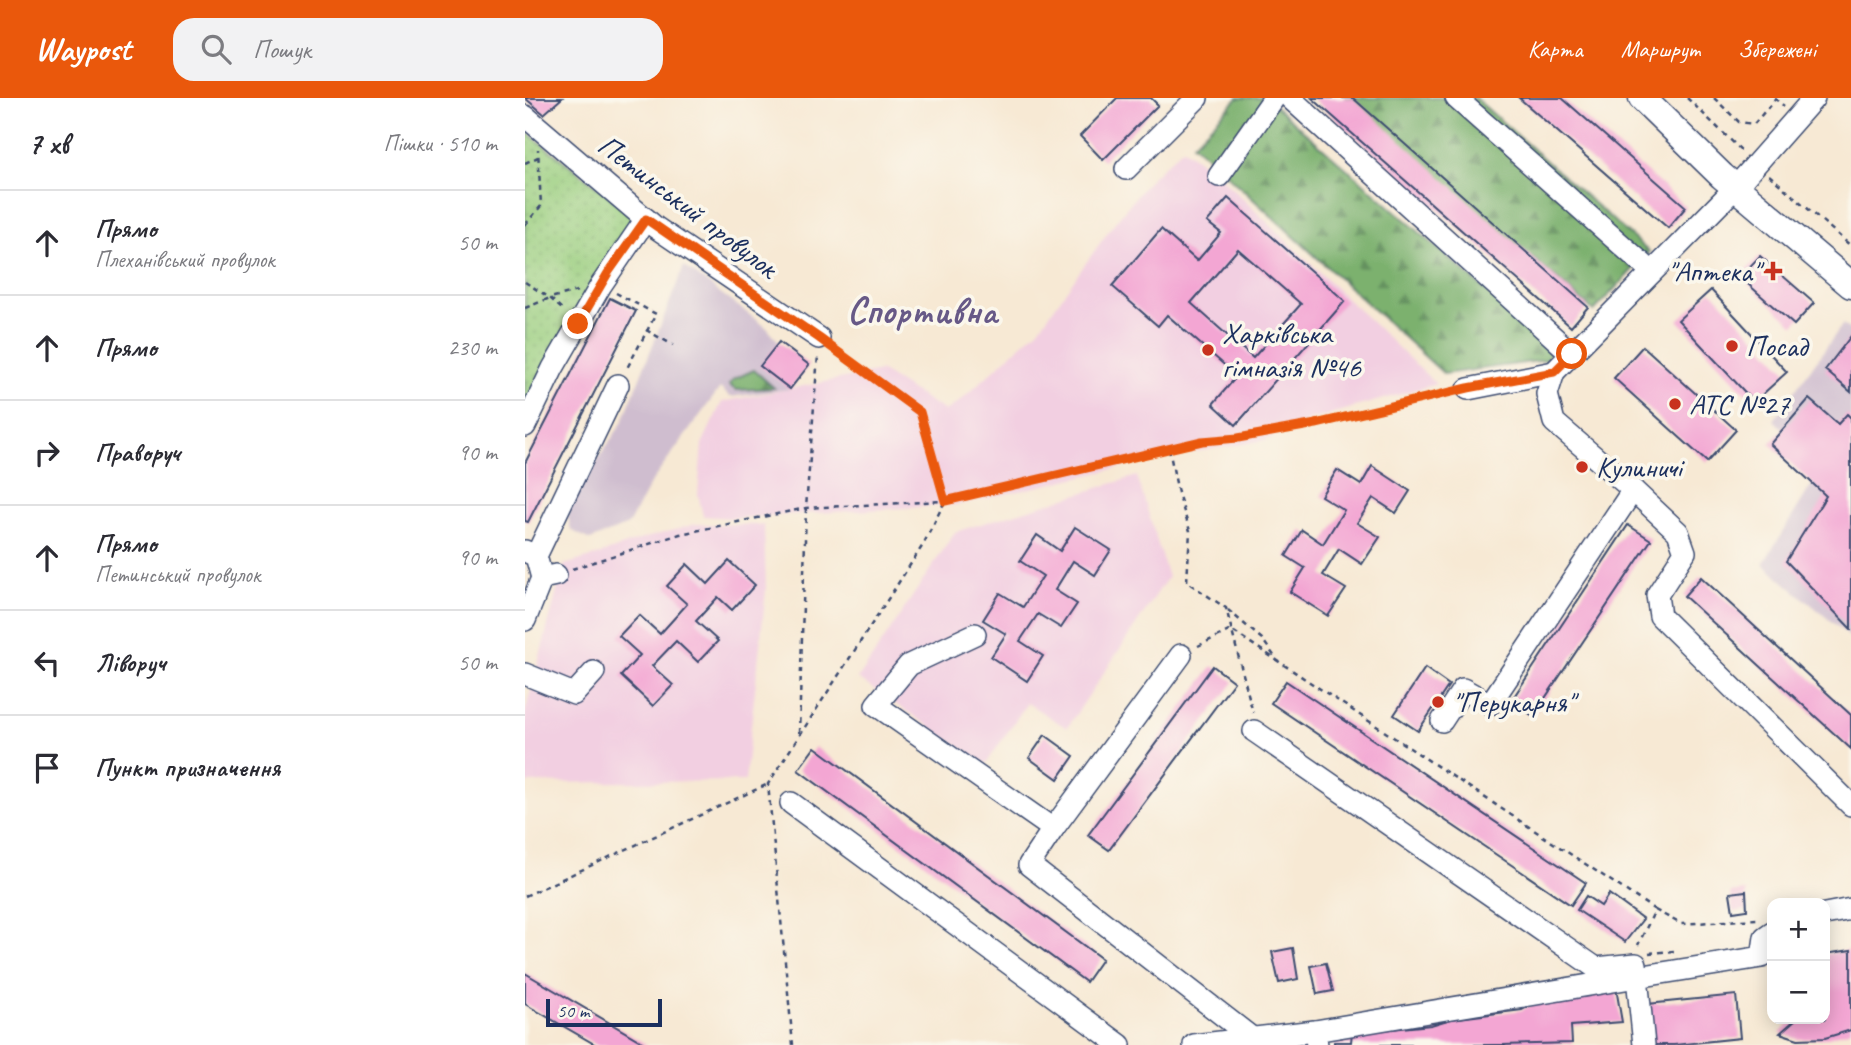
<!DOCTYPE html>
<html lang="uk">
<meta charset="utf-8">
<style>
body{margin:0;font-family:Caveat,sans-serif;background:#f2f2f3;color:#2b2b33}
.controls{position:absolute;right:21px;bottom:21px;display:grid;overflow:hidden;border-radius:14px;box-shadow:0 4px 18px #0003}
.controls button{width:63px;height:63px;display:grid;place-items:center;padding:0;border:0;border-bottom:2px solid #e1e1e2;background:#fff;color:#2b2b33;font:35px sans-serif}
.scale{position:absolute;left:21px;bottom:18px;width:116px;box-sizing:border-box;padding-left:7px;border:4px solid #1b2f5e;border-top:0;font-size:19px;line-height:24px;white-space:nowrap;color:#1b2f5e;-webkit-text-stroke:5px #fbf7ec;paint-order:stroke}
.stop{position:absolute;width:21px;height:21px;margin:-16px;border:5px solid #ea580c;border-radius:50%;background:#fff}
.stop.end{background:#ea580c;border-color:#fff;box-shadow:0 2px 7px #0008}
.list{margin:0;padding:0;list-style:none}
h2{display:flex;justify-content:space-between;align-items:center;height:91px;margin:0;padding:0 28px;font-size:30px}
h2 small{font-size:23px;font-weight:400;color:#7c7c81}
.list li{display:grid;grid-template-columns:46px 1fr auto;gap:21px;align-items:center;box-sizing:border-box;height:105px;padding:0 28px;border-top:2px solid #e1e1e2}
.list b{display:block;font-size:26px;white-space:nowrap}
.list p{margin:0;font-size:23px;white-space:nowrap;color:#7c7c81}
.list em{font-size:23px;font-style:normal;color:#7c7c81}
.icon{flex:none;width:38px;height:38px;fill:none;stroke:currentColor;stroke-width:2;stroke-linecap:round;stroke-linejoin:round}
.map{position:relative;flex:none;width:1326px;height:947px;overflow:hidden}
header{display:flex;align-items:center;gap:42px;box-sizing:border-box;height:98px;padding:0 35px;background:#ea580c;color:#fff}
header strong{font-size:33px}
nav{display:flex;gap:38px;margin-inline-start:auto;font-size:24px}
.search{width:490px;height:63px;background:#f2f2f3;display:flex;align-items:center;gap:18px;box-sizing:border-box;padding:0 24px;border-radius:21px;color:#7c7c81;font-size:26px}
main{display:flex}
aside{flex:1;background:#fff}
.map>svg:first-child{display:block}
</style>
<header>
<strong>Waypost</strong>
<div class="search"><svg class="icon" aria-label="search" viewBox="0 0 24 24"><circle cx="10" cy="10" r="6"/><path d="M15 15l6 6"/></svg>Пошук</div>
<nav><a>Карта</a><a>Маршрут</a><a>Збережені</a></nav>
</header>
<main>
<aside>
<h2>7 хв<small>Пішки · 510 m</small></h2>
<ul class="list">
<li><svg class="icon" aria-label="ahead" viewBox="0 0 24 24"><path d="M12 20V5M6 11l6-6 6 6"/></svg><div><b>Прямо</b><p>Плеханівський провулок</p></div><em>50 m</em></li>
<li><svg class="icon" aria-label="ahead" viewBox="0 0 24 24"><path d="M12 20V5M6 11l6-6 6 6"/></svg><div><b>Прямо</b></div><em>230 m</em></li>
<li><svg class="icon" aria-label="right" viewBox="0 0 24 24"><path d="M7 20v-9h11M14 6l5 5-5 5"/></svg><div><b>Праворуч</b></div><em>90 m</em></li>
<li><svg class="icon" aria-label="ahead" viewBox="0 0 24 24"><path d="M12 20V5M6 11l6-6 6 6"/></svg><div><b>Прямо</b><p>Петинський провулок</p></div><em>90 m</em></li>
<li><svg class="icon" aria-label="left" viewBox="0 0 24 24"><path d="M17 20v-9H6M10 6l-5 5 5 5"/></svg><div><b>Ліворуч</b></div><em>50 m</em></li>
<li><svg class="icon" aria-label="arrive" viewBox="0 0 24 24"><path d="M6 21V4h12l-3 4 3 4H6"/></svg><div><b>Пункт призначення</b></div></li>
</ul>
</aside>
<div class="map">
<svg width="1326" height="947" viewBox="0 0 1326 947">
<defs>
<pattern id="forest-firs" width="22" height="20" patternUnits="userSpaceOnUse" patternTransform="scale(1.75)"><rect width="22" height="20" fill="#7bb16e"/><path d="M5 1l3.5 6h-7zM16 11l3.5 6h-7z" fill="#64905e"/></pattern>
<pattern id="park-dots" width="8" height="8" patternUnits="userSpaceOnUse" patternTransform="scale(1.75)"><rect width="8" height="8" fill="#9ace7f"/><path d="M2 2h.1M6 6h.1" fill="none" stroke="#84b170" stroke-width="1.8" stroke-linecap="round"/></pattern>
</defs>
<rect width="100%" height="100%" fill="#fbf7ec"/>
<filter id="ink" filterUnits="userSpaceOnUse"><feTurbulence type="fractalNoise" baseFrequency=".0143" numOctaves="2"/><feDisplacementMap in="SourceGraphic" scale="14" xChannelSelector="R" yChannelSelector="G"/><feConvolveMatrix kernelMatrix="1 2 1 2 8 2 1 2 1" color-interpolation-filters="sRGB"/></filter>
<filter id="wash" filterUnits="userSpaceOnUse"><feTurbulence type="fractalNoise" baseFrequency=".00686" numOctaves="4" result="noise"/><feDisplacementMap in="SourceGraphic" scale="28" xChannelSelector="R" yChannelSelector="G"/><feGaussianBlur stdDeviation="1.57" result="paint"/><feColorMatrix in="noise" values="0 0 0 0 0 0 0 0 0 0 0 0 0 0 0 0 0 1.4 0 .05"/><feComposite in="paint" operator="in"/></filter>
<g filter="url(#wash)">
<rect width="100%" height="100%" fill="#f7e9d4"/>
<g fill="#f2cfe1">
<path d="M658,50L694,78L911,286L785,322L741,342L641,359L433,407L207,420L178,418L173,396L177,346L197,304L355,273L420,313L434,304L514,231L590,124L626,80Z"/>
<path d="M612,378L643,479L542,630L502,605L461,666L333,581L430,434Z"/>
<path d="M171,426L239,427L241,492L220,683L0,685V615L39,467L70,458L117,441Z"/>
</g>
<g fill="#cfbdcf">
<path d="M159,168L241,229L254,244L236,269L265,291L205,299L195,290L125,386L103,427L65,442L46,432L41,410L97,325Z"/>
<path d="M1318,226L1326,233V540L1238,466L1297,370L1249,322Z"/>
</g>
<g fill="url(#forest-firs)" stroke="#4b7066" stroke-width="2">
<path d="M713,0H741L1029,252L1021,262L919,276L668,46Z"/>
<path d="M822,0H950L1124,154L1069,213Z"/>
<path d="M229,272L249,290L211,292L204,287L209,281Z"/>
</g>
<path fill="url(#park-dots)" stroke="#5a7e6e" stroke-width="2" d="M0,33L115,122L0,328Z"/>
<g id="blocks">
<g fill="#f3a6d3" fill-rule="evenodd">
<path d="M0,0H37L19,16Z"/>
<path d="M592,0H626L633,7L578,62L555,38Z"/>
<path d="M787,0H828L1063,209L1046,229Z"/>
<path d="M994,0H1037L1161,109L1143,130Z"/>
<path d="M703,100L820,203L711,327L688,306L712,278L642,217L633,228L587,188L636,131L672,163L696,135L682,124ZM713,151L776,206L728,260L666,205Z"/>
<path d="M1235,158L1289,205L1269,227L1215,179Z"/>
<path d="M1186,192L1262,274L1229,304L1153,222Z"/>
<path d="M85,200L111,213L3,424L0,423V365Z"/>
<path d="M1326,238V294L1300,272Z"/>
<path d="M254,244L284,267L265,291L235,268Z"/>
<path d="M1118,248L1211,332L1182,364L1089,280Z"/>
<path d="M1284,301L1313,326L1322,316L1326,320V531L1261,463L1301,398L1245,346Z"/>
<path d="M847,368L885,393L871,415L848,400L832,425L855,439L837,466L814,451L798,477L821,491L803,518L765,494L780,470L761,458L777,432L798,446L819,412L796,398L812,372L836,387Z"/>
<path d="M1103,427L1126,442L1008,618L986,603Z"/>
<path d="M550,429L586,452L570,477L548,463L530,492L552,506L536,530L513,516L495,543L518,558L502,583L466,559L481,536L458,522L475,495L498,509L518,478L495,463L512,437L535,453Z"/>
<path d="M204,463L230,487L207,512L193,499L171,523L193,543L173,564L151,543L127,568L148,587L128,608L96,578L115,557L94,538L114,517L135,536L162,506L142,488L162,466L183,486Z"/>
<path d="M1176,479L1326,617V651L1159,498Z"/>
<path d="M688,568L709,584L584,752L563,737Z"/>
<path d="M900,570L924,587L893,633L869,617Z"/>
<path d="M761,583L1061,785L1046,807L746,605Z"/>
<path d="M520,637L549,658L533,681L504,660Z"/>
<path d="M290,649L577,861L561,884L273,672Z"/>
<path d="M1221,793L1222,812L1208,814L1205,795Z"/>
<path d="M1084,796L1118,821L1100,844L1052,812L1061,798L1076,808Z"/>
<path d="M768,850L773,881L754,885L747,854Z"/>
<path d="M1326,852V932L1300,940L1273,941L1255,935L1271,921H1300V856Z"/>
<path d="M801,865L808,893L792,896L786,868Z"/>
<path d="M0,875L122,947H71L0,906Z"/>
<path d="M1091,890L1097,924L1046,928L1047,945L978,947H809V944H826L827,935L906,927L926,921L997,912L1024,897Z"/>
<path d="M1211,897L1215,940L1149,947H1127L1123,906Z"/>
</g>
</g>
</g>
<g filter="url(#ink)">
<use href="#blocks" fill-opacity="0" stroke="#3c4b70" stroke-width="2"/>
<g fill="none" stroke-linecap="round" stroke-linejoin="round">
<defs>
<g id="minor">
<path d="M765,0L1047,256"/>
<path d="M931,0L1127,174"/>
<path d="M1289,0L1210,90L1029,274L1022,296L1029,324L1108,392L1153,434L1160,454L1132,497L1135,518L1326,707"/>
<path d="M0,18L130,129L294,240"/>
<path d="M601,71L672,0"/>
<path d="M694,78L749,0"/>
<path d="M943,291L1029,274"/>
<path d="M0,328L28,270L76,187L121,121"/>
<path d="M0,453L11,458L17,480L31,477"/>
<path d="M11,458L93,287"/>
<path d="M0,522L17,480"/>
<path d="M450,536L384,567L351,607L528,731L504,767L727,940"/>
<path d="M0,576L49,596L69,574"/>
<path d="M917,623L938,591L965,606L1108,392"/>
<path d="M729,633L1071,870L1111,866L1112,879L790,933L792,947"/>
<path d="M266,705L595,947"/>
<path d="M528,731L656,557"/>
<path d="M1300,816L1326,811"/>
<path d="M669,947L790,933"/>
<path d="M1119,947L1112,879L1237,859L1240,839L1247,834"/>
</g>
<path id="major" d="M1117,0L1197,78L1326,187"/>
</defs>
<use href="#minor" stroke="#3c4b70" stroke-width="24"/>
<use href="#major" stroke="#3c4b70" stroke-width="29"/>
<g stroke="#3c4b70" stroke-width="2.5" stroke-dasharray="5 5" stroke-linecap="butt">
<path d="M1162,0L1218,54"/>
<path d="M1189,0L1214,24L1229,26L1251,0"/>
<path d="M1249,0L1259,8"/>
<path d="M0,65L13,59"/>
<path d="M1244,77L1326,148"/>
<path d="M0,127L16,108L13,51"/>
<path d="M0,184L25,200L39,213"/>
<path d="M91,195L131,216L101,272"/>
<path d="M0,210L25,200L52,193"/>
<path d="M121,232L148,247"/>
<path d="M644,351L653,395L665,433L662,484L701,510L728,615"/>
<path d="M47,471L155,436L281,410L420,403L677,343C762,335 844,314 926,294"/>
<path d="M703,512L737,541L750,559"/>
<path d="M673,548L706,532L1130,812L1113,847"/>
<path d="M274,635L281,410L293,257"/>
<path d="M0,798L243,686"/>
<path d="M1130,812L1156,826L1232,821"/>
<path d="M1124,855L1149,853"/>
<path d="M268,947L243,686L398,447L420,403L395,314L308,250"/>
</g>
<use href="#minor" stroke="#fff" stroke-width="21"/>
<use href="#major" stroke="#fff" stroke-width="26"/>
</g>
</g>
<g fill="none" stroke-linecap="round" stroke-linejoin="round" filter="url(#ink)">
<path stroke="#ea580c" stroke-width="9" d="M53,226L83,175L121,121L294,240L395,314L420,403L677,343L713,340L791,326L943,290L1029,274L1047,256"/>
</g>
<g fill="#c8321e" stroke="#fbf7ec" stroke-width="2.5">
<path d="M1244.5 162.5h7v7h7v7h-7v7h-7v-7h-7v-7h7z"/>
<circle cx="1207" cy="248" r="7"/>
<circle cx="683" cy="252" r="7"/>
<circle cx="1150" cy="306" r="7"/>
<circle cx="1057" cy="369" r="7"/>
<circle cx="913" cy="604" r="7"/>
</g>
<g text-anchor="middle" stroke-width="7" stroke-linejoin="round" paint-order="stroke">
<g font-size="30" fill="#1b2f5e" stroke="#fbf7ec">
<text transform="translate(163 108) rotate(37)" y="10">Петинський провулок</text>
</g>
<g font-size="30" fill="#1b2f5e" stroke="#fbf7ec" text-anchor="start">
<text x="1234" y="183" text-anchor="end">"Аптека"</text>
<text x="697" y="245">Харківська<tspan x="697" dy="34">гімназія №46</tspan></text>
<text x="1221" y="258">Посад</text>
<text x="1164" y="316">АТС №27</text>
<text x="1071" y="379">Кулиничі</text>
<text x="927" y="614">"Перукарня"</text>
</g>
<g font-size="37" font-weight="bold" fill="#675987" stroke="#fbf7ec">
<text x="397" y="225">Спортивна</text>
</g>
</g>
</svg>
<div class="controls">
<button>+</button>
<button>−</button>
</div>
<div class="scale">50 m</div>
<div class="stop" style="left:1047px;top:256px"></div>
<div class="stop end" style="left:53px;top:226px"></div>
</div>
</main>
